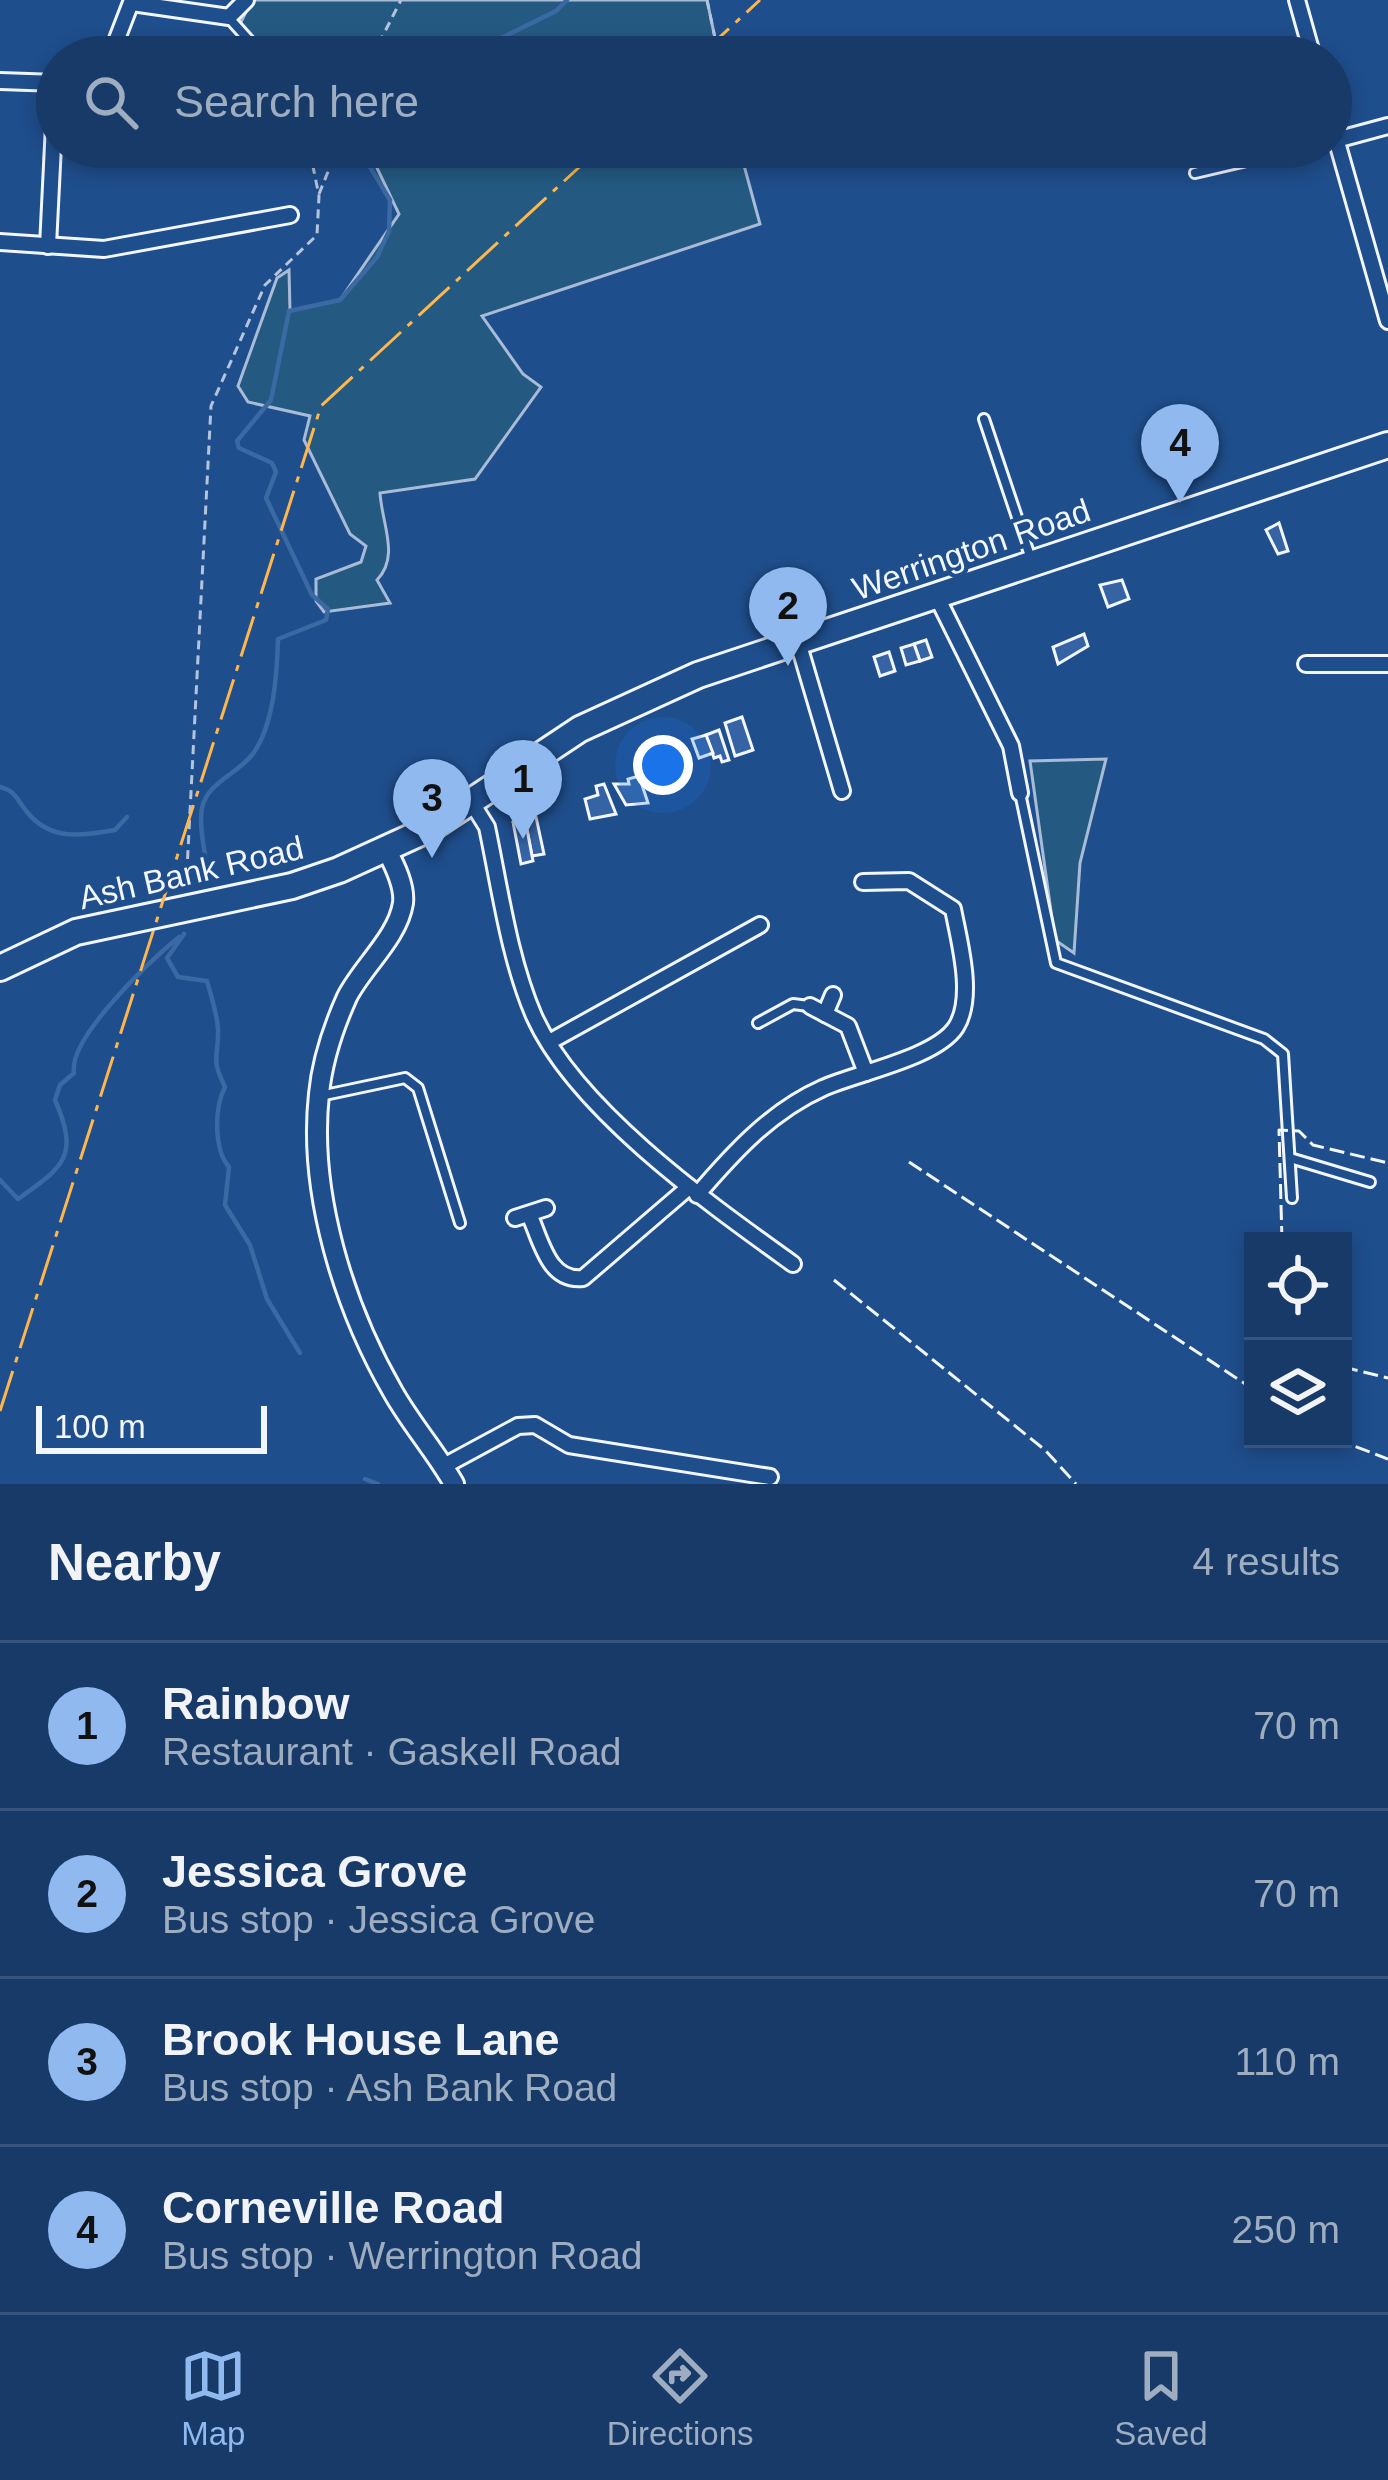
<!DOCTYPE html>
<meta charset="utf-8">
<style>
body{margin:0;font-family:Helvetica,sans-serif;background:#244571;color:#f1f3f6}
.controls{position:absolute;right:36px;bottom:36px;display:grid;overflow:hidden;border-radius:0px;box-shadow:0 6px 18px #0003}
.controls button{width:108px;height:108px;display:grid;place-items:center;padding:0;border:0;border-bottom:3px solid #36547d;background:#173a69;color:#f1f3f6;font:60px sans-serif}
.scale{position:absolute;left:36px;bottom:30px;width:231px;box-sizing:border-box;padding-left:12px;border:6px solid #f2f6ff;border-top:0;font-size:33px;line-height:42px;white-space:nowrap;color:#f2f6ff;-webkit-text-stroke:9px #1f4e8c;paint-order:stroke}
.you{position:absolute;left:663px;top:765px;width:42px;height:42px;margin:-30px;border:9px solid #fff;border-radius:50%;background:#1a73e8;box-shadow:0 0 0 18px #1a73e833}
.badge{display:grid;place-items:center;width:78px;height:78px;border-radius:50%;background:#90b9f0;color:#111;font-size:39px;font-weight:700}
.pin{position:absolute;translate:-50% -99px;filter:drop-shadow(0 3px 6px #0008)}
.pin::after{content:'';position:absolute;top:63px;width:42px;height:36px;background:inherit;clip-path:polygon(0 0,100% 0,50% 100%)}
.list{margin:0;padding:0;list-style:none}
h2{display:flex;justify-content:space-between;align-items:center;height:156px;margin:0;padding:0 48px;font-size:51px}
h2 small{font-size:39px;font-weight:400;color:#9eadc0}
.list li{display:grid;grid-template-columns:78px 1fr auto;gap:36px;align-items:center;box-sizing:border-box;height:168px;padding:0 48px;border-top:3px solid #36547d}
.list b{display:block;font-size:45px;white-space:nowrap}
.list p{margin:0;font-size:39px;white-space:nowrap;color:#9eadc0}
.list em{font-size:39px;font-style:normal;color:#9eadc0}
.icon{flex:none;width:66px;height:66px;fill:none;stroke:currentColor;stroke-width:2;stroke-linecap:round;stroke-linejoin:round}
.map{position:relative;flex:none;width:1388px;height:1484px;overflow:hidden}
.search{position:absolute;background:#173a69;box-shadow:0 6px 18px #0003;left:36px;right:36px;top:36px;height:132px;display:flex;align-items:center;gap:30px;box-sizing:border-box;padding:0 42px;border-radius:66px;color:#9eadc0;font-size:45px}
.sheet{height:828px;background:#173a69}
nav{display:flex;justify-content:space-around;align-items:center;box-sizing:border-box;height:168px;border-top:3px solid #36547d;background:#173a69;font-size:33px;color:#9eadc0}
nav a{display:grid;justify-items:center;gap:6px}
nav .on{color:#90b9f0}
.map>svg:first-child{display:block}
</style>
<div class="map">
<svg width="1388" height="1484" viewBox="0 0 1388 1484">
<rect width="100%" height="100%" fill="#1f4e8c"/>
<g fill="#245a82" stroke="#a8bbd7" stroke-width="3">
<path d="M252,0H707L719,57H273L239,26Z"/>
<path d="M367,147H739L760,224L482,316L523,374L541,387L475,479L380,493C382,525 400,556 377,580L390,603L324,612L316,601V579L361,562L366,546L350,534L304,440L310,416L248,402L238,386L277,278L289,270L290,311L340,300L399,214Z"/>
<path d="M1106,759L1080,863L1074,953L1055,940L1030,761Z"/>
</g>
<g fill="none" stroke-linecap="round" stroke-linejoin="round">
<g stroke="#3b69a3" stroke-width="4.5">
<path d="M463,57L556,11L567,0"/>
<path d="M0,787C16,791 17,800 27,812C50,841 82,836 115,830L127,817"/>
<path d="M207,882C208,857 198,832 202,808C207,783 237,774 252,755C274,726 277,674 278,639L326,620L328,609L312,595L266,498L276,472L272,463L239,448L237,441L271,400L289,311L340,300L377,257L389,231L390,200L358,147"/>
<path d="M184,934L167,958L178,977L207,981C211,996 217,1013 218,1029C219,1058 210,1057 225,1087C214,1108 214,1150 229,1167L225,1205L250,1245L267,1299L300,1353"/>
<path d="M0,1180L18,1199C63,1167 80,1157 55,1100L60,1085L74,1073C68,1038 151,960 179,937"/>
<path d="M365,1479L378,1484"/>
</g>
</g>
<g fill="#3563a3" stroke="#f2f6ff" stroke-width="3">
<path d="M1279,523L1288,551L1278,554L1266,530Z"/>
<path d="M1122,580L1129,599L1108,607L1100,585Z"/>
<path d="M1084,634L1088,646L1058,664L1053,647Z"/>
<path d="M926,640L932,657L920,661L914,644Z"/>
<path d="M914,644L920,661L906,665L901,648Z"/>
<path d="M889,652L895,671L880,676L874,657Z"/>
<path d="M742,717L753,750L735,756L725,723Z"/>
<path d="M719,730L729,760L722,762L720,756L714,758L706,735Z"/>
<path d="M706,735L713,753L699,758L692,739Z"/>
<path d="M668,745L676,774H653L647,751Z"/>
<path d="M639,776L648,803L626,805L614,784H629L628,779Z"/>
<path d="M604,784L616,814L590,819L585,799L598,795L596,786Z"/>
<path d="M536,817L544,854L532,856L525,819Z"/>
<path d="M525,819L533,861L521,864L513,822Z"/>
</g>
<g fill="none" stroke-linecap="round" stroke-linejoin="round">
<defs>
<g id="service">
<path d="M229,18L264,57"/>
<path d="M1195,173L1306,147"/>
<path d="M984,419L1031,559"/>
<path d="M1020,793L1056,963L1264,1039L1283,1054L1292,1198"/>
<path d="M758,1023L793,1004L809,1006"/>
<path d="M320,1096L405,1078L418,1088L460,1223"/>
<path d="M1290,1158L1370,1182"/>
</g>
<g id="minor">
<path d="M1297,0L1313,57"/>
<path d="M132,3L229,17L246,0"/>
<path d="M110,57L132,0"/>
<path d="M0,81L57,83"/>
<path d="M1331,121L1388,321"/>
<path d="M1336,140L1388,126"/>
<path d="M0,242L104,249L290,215"/>
<path d="M48,246L56,84"/>
<path d="M936,595L1011,746L1020,793"/>
<path d="M798,642L842,791"/>
<path d="M1306,664H1388"/>
<path d="M472,803L487,827C500,889 509,958 534,1016C576,1110 711,1205 793,1264"/>
<path d="M810,1006L848,1026L866,1073"/>
<path d="M825,1014L833,995"/>
<path d="M551,1041L760,925"/>
<path d="M697,1195C733,1153 771,1111 823,1088C856,1073 936,1058 956,1027C975,997 959,941 953,909L909,881L863,882"/>
<path d="M529,1214C541,1240 548,1282 583,1278L689,1187"/>
<path d="M515,1218L546,1208"/>
<path d="M444,1466L518,1426L535,1425L569,1445L770,1477"/>
</g>
<path id="tertiary" d="M387,851C395,866 405,886 403,903C398,937 362,967 347,997C334,1026 322,1062 319,1094C308,1193 344,1307 393,1392C411,1424 436,1452 454,1484"/>
<path id="trunk" d="M0,968L76,932L292,886L339,870L431,828L580,729L698,675L1388,445"/>
</defs>
<use href="#service" stroke="#f2f6ff" stroke-width="14"/>
<use href="#minor" stroke="#f2f6ff" stroke-width="20"/>
<use href="#tertiary" stroke="#f2f6ff" stroke-width="24"/>
<use href="#trunk" stroke="#f2f6ff" stroke-width="30"/>
<g stroke="#b3c4dc" stroke-width="3" stroke-dasharray="9 6" stroke-linecap="butt">
<path d="M707,0L719,57"/>
<path d="M372,57L401,0"/>
<path d="M319,194L338,147"/>
<path d="M186,889L211,406L265,285L317,235L319,196L309,147"/>
</g>
<use href="#service" stroke="#1f4e8c" stroke-width="8"/>
<use href="#minor" stroke="#1f4e8c" stroke-width="14"/>
<use href="#tertiary" stroke="#1f4e8c" stroke-width="18"/>
<use href="#trunk" stroke="#1f4e8c" stroke-width="24"/>
<g stroke="#f2f6ff" stroke-width="3" stroke-dasharray="15 6" stroke-linecap="butt">
<path d="M909,1162L1253,1389"/>
<path d="M1282,1241L1279,1130L1299,1131L1313,1145L1388,1163"/>
<path d="M834,1280L1045,1450L1076,1484"/>
<path d="M1343,1367L1388,1378"/>
<path d="M1336,1439L1388,1459"/>
</g>
<g stroke="#ffb74d" stroke-width="3" stroke-dasharray="42 9 6 9" stroke-linecap="butt">
<path d="M698,57L760,0"/>
<path d="M0,1411L321,406L601,147"/>
</g>
</g>
<g text-anchor="middle" stroke-width="9" stroke-linejoin="round" paint-order="stroke">
<g font-size="33" fill="#f2f6ff" stroke="#1f4e8c">
<text transform="translate(971 549) rotate(-19)" y="12">Werrington Road</text>
<text transform="translate(191 872) rotate(-13)" y="12">Ash Bank Road</text>
</g>
</g>
</svg>
<div class="controls">
<button><svg class="icon" aria-label="locate" viewBox="0 0 24 24"><circle cx="12" cy="12" r="6"/><path d="M12 2v4M12 18v4M2 12h4M18 12h4"/></svg></button>
<button><svg class="icon" aria-label="layers" viewBox="0 0 24 24"><path d="M12 4l9 5-9 5-9-5zM3 14l9 5 9-5"/></svg></button>
</div>
<div class="scale">100 m</div>
<div class="you"></div>
<div class="pin badge" style="left:523px;top:839px">1</div>
<div class="pin badge" style="left:788px;top:666px">2</div>
<div class="pin badge" style="left:432px;top:858px">3</div>
<div class="pin badge" style="left:1180px;top:503px">4</div>
<div class="search"><svg class="icon" aria-label="search" viewBox="0 0 24 24"><circle cx="10" cy="10" r="6"/><path d="M15 15l6 6"/></svg>Search here</div>
</div>
<section class="sheet">
<h2>Nearby<small>4 results</small></h2>
<ul class="list">
<li><span class="badge">1</span><div><b>Rainbow</b><p>Restaurant · Gaskell Road</p></div><em>70 m</em></li>
<li><span class="badge">2</span><div><b>Jessica Grove</b><p>Bus stop · Jessica Grove</p></div><em>70 m</em></li>
<li><span class="badge">3</span><div><b>Brook House Lane</b><p>Bus stop · Ash Bank Road</p></div><em>110 m</em></li>
<li><span class="badge">4</span><div><b>Corneville Road</b><p>Bus stop · Werrington Road</p></div><em>250 m</em></li>
</ul>
</section>
<nav>
<a class="on"><svg class="icon" aria-label="map" viewBox="0 0 24 24"><path d="M3 6l6-2 6 2 6-2v14l-6 2-6-2-6 2zM9 4v14M15 6v14"/></svg>Map</a>
<a><svg class="icon" aria-label="directions" viewBox="0 0 24 24"><path d="M12 3l9 9-9 9-9-9zM9 14v-3h6M13 9l2 2-2 2"/></svg>Directions</a>
<a><svg class="icon" aria-label="saved" viewBox="0 0 24 24"><path d="M7 4h10v16l-5-4-5 4z"/></svg>Saved</a>
</nav>
